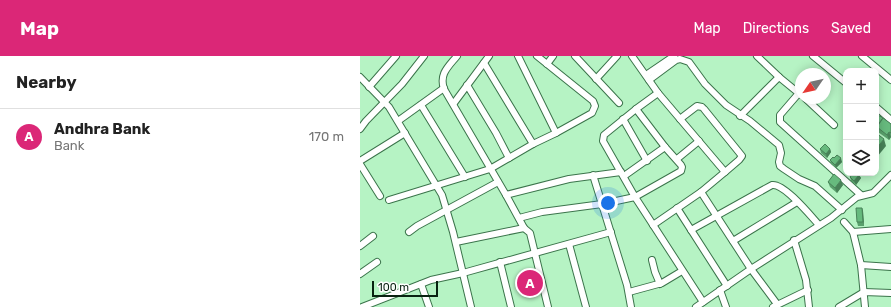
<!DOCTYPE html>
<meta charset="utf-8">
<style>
body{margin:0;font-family:Rubik,sans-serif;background:#f6f6f6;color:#222}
.controls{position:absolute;right:12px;top:12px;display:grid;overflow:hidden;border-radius:8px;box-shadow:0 2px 10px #0003}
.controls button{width:36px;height:36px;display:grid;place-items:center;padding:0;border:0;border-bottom:1px solid #e0e0e0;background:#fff;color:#222;font:20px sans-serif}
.compass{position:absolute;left:435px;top:12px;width:36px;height:36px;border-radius:50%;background:#fff;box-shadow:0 2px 10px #0003;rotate:236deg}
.scale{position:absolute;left:12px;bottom:10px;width:66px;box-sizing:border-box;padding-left:4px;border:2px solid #092211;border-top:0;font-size:11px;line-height:14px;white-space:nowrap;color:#092211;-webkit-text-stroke:3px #fff;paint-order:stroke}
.you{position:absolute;left:248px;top:147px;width:14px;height:14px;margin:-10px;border:3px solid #fff;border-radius:50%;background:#1a73e8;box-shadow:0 0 0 6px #1a73e833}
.badge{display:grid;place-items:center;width:26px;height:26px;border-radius:50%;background:#db2777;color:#fff;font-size:13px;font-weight:700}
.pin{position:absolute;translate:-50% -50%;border:2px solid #fff;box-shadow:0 1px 4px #0006}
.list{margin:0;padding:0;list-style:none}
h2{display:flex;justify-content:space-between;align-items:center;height:52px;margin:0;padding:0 16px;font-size:17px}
h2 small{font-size:13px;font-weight:400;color:#767676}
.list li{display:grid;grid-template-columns:26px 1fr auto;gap:12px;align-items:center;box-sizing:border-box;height:56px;padding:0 16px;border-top:1px solid #e0e0e0}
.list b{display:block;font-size:15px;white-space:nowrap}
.list p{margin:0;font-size:13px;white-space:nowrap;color:#767676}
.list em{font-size:13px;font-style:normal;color:#767676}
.icon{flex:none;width:22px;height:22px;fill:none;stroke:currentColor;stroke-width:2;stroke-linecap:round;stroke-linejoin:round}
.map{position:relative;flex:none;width:531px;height:251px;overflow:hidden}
header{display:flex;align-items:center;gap:24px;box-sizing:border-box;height:56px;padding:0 20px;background:#db2777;color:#fff}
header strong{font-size:19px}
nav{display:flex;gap:22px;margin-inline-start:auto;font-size:14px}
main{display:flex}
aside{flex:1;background:#fff}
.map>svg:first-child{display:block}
</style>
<header>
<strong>Map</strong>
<nav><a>Map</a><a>Directions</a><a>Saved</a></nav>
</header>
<main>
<aside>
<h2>Nearby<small></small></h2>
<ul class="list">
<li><span class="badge">A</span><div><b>Andhra Bank</b><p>Bank</p></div><em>170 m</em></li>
</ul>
</aside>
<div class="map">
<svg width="531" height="251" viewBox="0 0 531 251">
<rect width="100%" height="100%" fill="#b6f3c4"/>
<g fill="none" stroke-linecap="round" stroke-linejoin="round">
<defs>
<g id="minor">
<path d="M97,0C88,11 79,18 84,33L146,139L209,123L261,116"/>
<path d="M158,0L196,77"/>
<path d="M215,0L259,47"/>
<path d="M272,0L298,37L365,116L341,136L391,213L417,248"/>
<path d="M397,0L419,21L441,39"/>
<path d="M453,0L486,27"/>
<path d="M502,0L531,24"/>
<path d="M124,7L173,88"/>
<path d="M187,8L193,0"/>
<path d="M286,19L314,0"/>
<path d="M0,21L29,51L82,139L93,176L111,251"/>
<path d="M236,23L257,0"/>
<path d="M289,24L316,4L320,3L329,6L345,28L366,49L390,65L419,89L421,97L419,106L420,110L424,113L439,123L455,130L482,154"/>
<path d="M107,29L136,77L149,102"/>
<path d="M9,31L36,0"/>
<path d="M298,37L276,53L244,79L243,85L275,141L343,246"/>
<path d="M439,37L420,59V66L501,139"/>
<path d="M445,42L474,69"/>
<path d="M94,47L129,0"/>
<path d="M61,49L105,121"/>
<path d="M516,51L531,64"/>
<path d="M380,60L419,21"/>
<path d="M263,63L287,105"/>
<path d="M320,63L337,50L342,51L344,53L382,100L379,104L365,116"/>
<path d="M38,65L84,32"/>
<path d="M0,73L6,65L42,28L64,0"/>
<path d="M317,103L339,85"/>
<path d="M0,105L45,77"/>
<path d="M0,108L20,140"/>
<path d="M233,119L267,229L271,251"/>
<path d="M264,120L305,91"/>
<path d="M146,139L164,172L170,177L188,251"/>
<path d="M29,144L130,113L173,88L196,77L232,57L235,50L233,45L177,0"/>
<path d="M317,152L367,230"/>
<path d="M159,162L182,156L242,148L275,141L321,115L322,111L321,109L305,91L276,53"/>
<path d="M484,166L493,176L501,209L505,251"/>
<path d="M293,169L341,136"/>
<path d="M331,174L412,129C424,127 450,159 459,169"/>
<path d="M49,176L57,170L138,126"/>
<path d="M493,176L531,173"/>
<path d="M434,184L446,224L449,251"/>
<path d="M373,185L437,146"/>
<path d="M96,186L164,172"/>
<path d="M209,188L226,251"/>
<path d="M0,190L13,180"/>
<path d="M292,204L295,216L300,228"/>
<path d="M140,206L151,251"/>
<path d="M501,209L531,211"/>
<path d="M0,218L17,206"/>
<path d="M61,228L69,251"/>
<path d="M360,234L366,251"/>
<path d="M269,236L302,227L322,215"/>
<path d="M2,251L71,224L103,217L251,176"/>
<path d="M336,251L391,213L471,162L497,141L513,137L531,119"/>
<path d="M413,251L448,234"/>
<path d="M479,251L504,236L531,237"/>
</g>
</defs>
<use href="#minor" stroke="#3b744b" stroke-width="8"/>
<use href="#minor" stroke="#fff" stroke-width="6"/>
</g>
<g fill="#59a06c">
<path d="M516,61L523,62L531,68V81L529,84L518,76V74L516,73Z"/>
<path d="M460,93H470L471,96L467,102L461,97Z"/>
<path d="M474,102L482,106L476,112L471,108L470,104Z"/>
<path d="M499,119L501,122L496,129L491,125L490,121Z"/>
<path d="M468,126L483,129L477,137L470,131Z"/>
<path d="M502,152L503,155L504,170H498L497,166Z"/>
</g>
<g fill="#488258">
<path d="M529,76L531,81L529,84L527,79Z"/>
<path d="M524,83L526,90L517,101L516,98V93Z"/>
<path d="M470,93L471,96L467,102L466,98Z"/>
<path d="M481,102L482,106L476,112L475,109Z"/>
<path d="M499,119L501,122L496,129L494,125Z"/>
<path d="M481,124L483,129L477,137L475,132Z"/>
<path d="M502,152L503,155L504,170L503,166Z"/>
</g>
<g fill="#67ba7e" stroke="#488258">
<path d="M518,59L523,62L516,71V61Z"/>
<path d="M523,62L531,68V77L529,76L527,79L517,71Z"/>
<path d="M516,77L524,83L516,93Z"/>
<path d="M465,88L470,93L466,98L460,93Z"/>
<path d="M477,99L481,102L475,109L470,104L473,101L474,102Z"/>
<path d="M493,117H497L499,119L494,125L490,121Z"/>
<path d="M474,118L481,124L475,132L468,126Z"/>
<path d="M496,152H502L503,166H497Z"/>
</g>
</svg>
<div class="controls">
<button>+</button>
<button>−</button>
<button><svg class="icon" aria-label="layers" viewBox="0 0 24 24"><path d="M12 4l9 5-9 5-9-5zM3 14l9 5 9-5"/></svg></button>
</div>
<svg class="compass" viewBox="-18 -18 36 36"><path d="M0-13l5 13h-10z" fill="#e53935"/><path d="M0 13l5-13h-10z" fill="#767676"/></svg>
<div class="scale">100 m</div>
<div class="you"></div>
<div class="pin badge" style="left:170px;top:227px">A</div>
</div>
</main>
